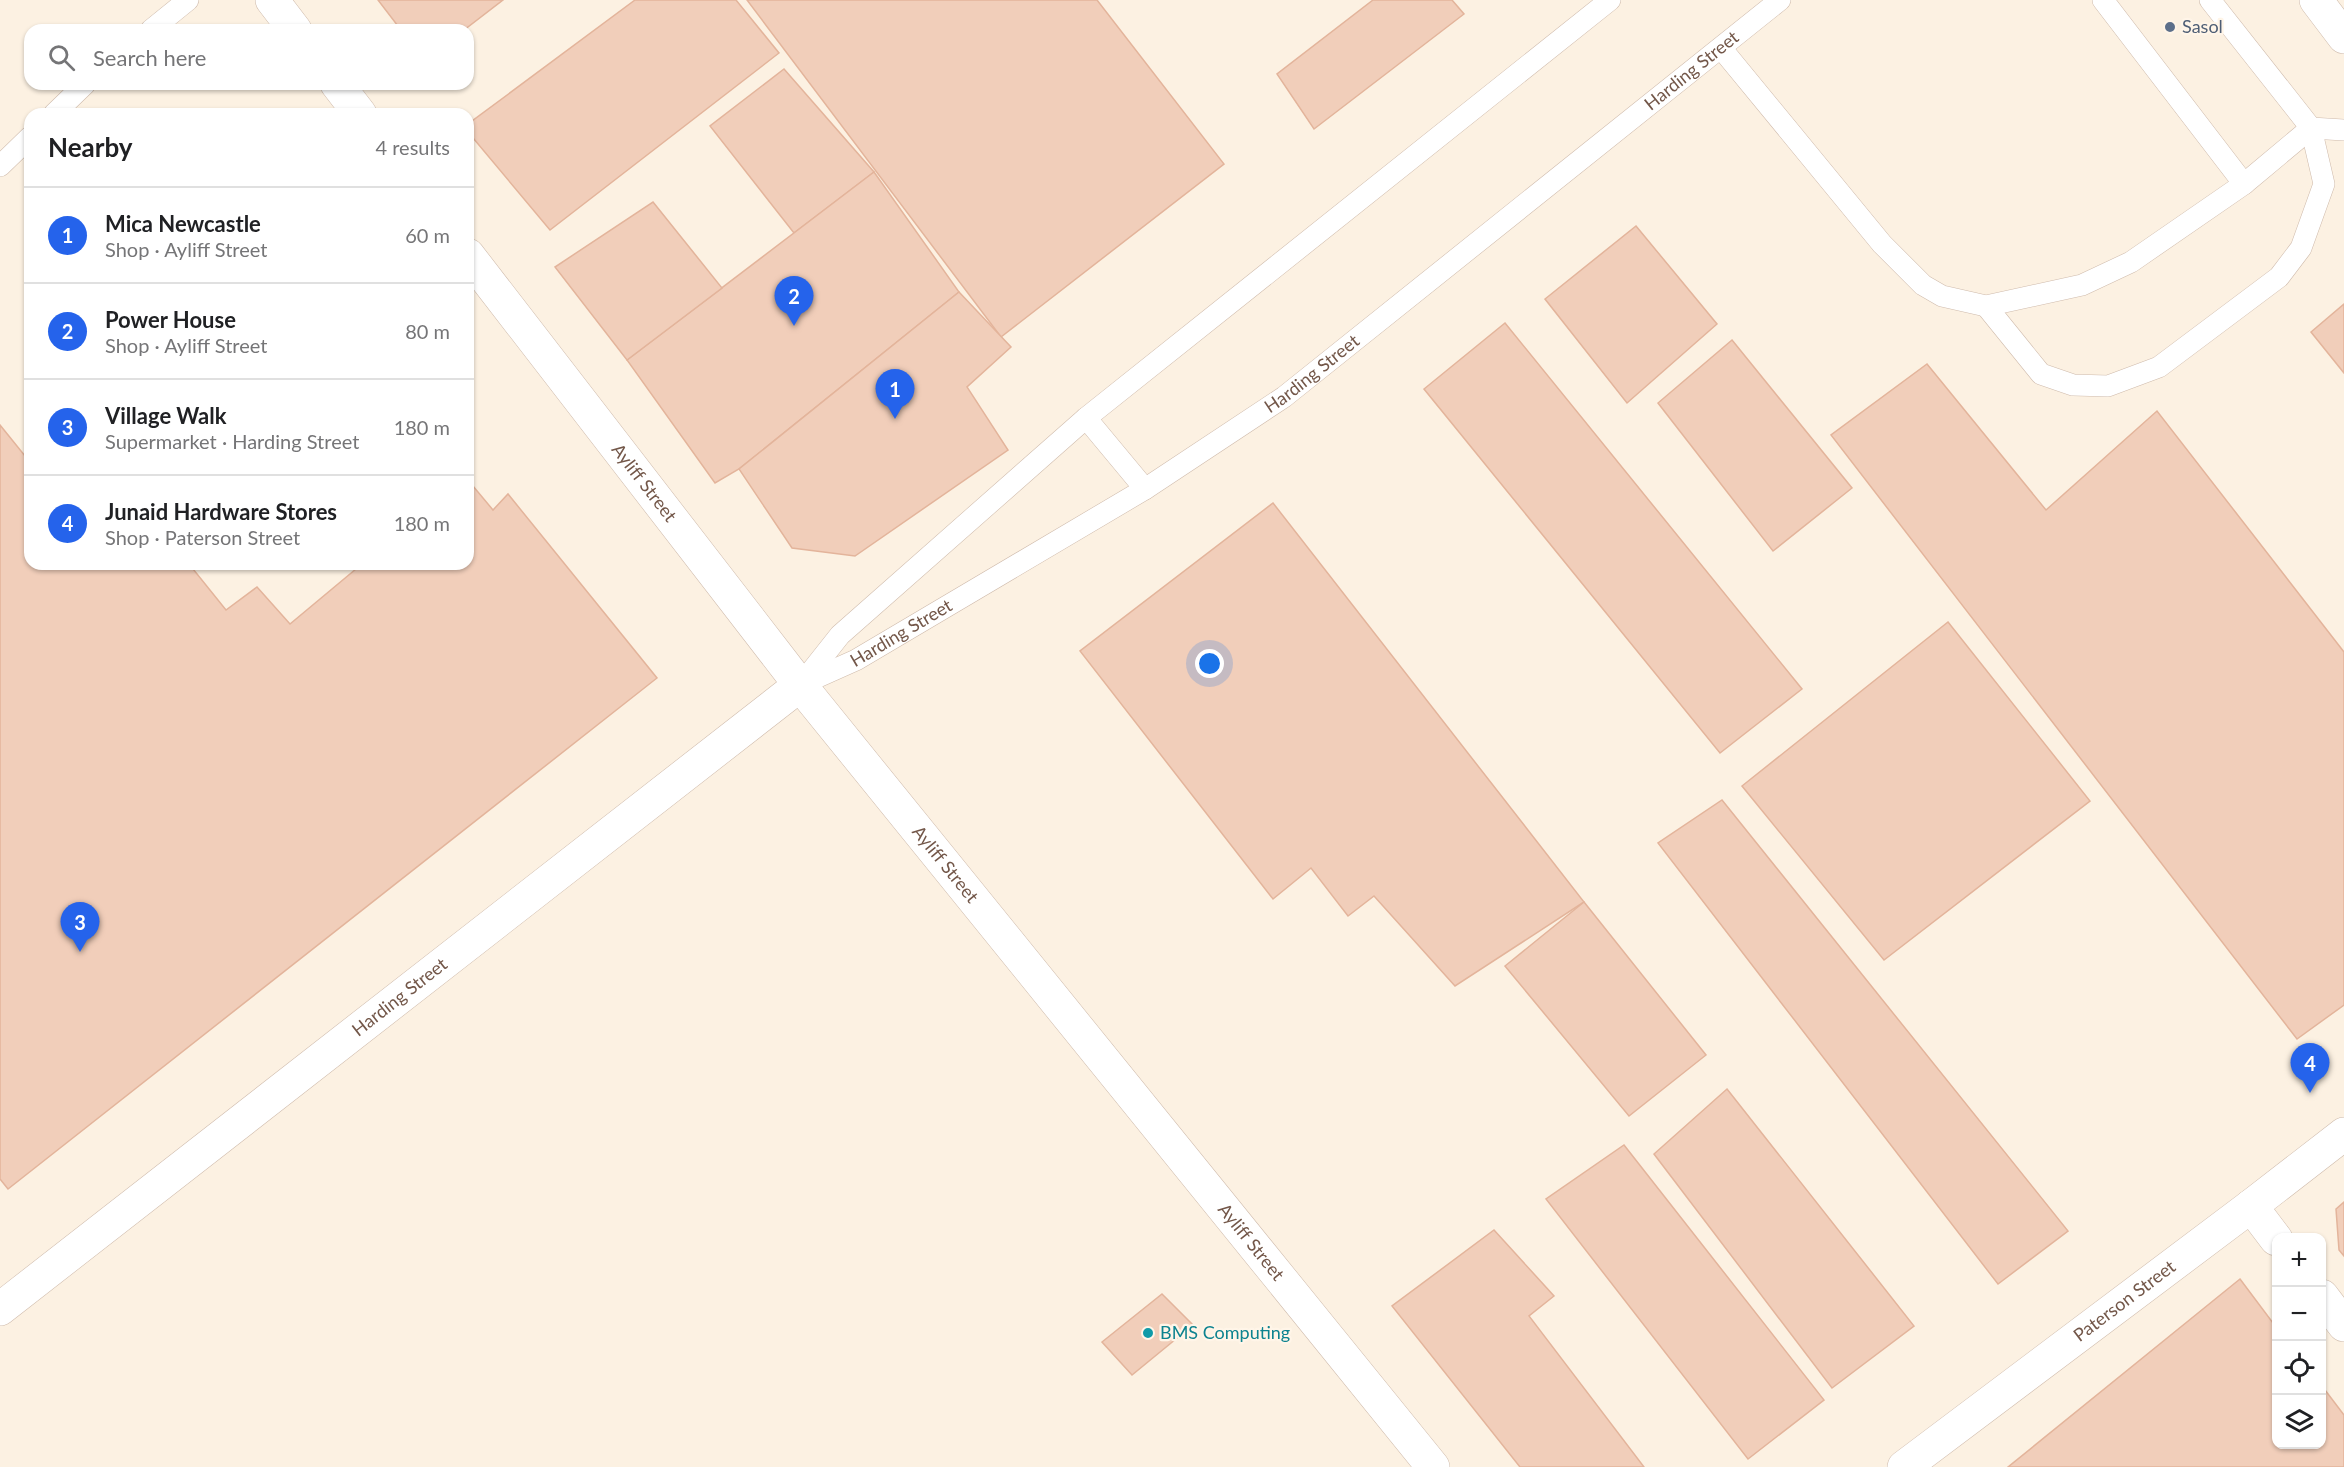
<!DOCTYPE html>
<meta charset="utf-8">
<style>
body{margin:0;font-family:Lato,sans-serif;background:#f6f6f6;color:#202124}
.controls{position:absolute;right:18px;bottom:18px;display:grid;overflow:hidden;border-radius:12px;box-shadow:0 2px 4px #0004}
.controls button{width:54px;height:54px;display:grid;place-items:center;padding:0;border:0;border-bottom:2px solid #e0e0e0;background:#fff;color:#202124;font:30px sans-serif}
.you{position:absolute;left:1210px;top:664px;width:21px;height:21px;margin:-15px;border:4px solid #fff;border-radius:50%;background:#1a73e8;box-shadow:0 0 0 9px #1a73e833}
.badge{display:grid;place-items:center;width:39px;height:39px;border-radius:50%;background:#2563eb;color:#fff;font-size:20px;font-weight:700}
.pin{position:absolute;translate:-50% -50px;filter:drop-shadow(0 2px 3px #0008)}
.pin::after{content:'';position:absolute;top:32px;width:21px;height:18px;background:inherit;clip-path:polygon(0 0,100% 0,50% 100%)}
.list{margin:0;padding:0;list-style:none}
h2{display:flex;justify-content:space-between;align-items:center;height:78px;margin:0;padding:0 24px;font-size:26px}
h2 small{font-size:20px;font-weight:400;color:#757577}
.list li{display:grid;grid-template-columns:39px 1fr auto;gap:18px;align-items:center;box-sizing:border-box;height:96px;padding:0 24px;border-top:2px solid #e0e0e0}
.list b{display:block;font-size:22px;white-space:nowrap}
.list p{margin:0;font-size:20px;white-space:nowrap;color:#757577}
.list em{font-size:20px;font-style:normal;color:#757577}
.icon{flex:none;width:33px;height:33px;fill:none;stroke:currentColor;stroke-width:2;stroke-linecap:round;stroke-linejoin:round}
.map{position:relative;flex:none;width:2344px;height:1467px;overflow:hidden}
.search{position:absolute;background:#fff;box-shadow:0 2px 4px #0004;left:24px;top:24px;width:450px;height:66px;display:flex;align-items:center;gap:15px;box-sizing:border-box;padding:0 21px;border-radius:18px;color:#757577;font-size:22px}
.panel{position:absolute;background:#fff;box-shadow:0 2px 4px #0004;left:24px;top:108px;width:450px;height:462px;border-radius:18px}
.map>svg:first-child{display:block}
</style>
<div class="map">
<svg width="2344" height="1467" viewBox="0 0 2344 1467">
<rect width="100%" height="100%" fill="#fcf1e2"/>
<g fill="#f1ceba" stroke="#e3b49b" stroke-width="1.5">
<path d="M378,0H503L464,30H401Z"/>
<path d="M635,0H736L779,53L550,230L468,132V124Z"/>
<path d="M747,0H1097L1224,164L1001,337Z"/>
<path d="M1373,0H1452L1464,14L1314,129L1277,74Z"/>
<path d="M784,69L874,172L794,233L710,126Z"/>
<path d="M874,172L959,292L739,469L715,483L627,360Z"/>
<path d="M653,202L722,288L627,360L555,267Z"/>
<path d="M1636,226L1717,324L1627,403L1545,299Z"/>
<path d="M959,292L1011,347L967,387L1008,450L855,556L792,548L739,469Z"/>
<path d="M2344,304V373L2311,332Z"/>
<path d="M1505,323L1802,689L1720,753L1424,389Z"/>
<path d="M1732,340L1852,488L1773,551L1658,403Z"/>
<path d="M1927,364L2046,510L2157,411L2344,652V1005L2297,1039L1831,435Z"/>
<path d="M0,425L25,456L30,452V564H189L226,610L257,587L290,624L362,564H468V480L493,510L508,494L657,678L8,1189L0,1179Z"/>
<path d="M1273,503L1584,902L1455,986L1374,896L1348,916L1311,868L1273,899L1080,651Z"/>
<path d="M1948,622L2090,801L1884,960L1742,786Z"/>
<path d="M1722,800L2068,1231L1998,1284L1658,843Z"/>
<path d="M1584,902L1706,1055L1629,1116L1505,966Z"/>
<path d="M1727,1089L1914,1326L1832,1388L1654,1154Z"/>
<path d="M1624,1145L1824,1400L1748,1459L1546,1199Z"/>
<path d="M2344,1202V1256L2339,1250L2336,1209Z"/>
<path d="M1494,1230L1554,1296L1529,1316L1644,1467H1520L1392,1306Z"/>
<path d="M2240,1279L2276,1327V1444H2322V1386L2344,1415V1467H2008Z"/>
<path d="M1162,1294L1193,1325L1132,1375L1102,1342Z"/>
</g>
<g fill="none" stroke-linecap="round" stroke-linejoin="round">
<defs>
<g id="service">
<path d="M151,30L188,0"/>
<path d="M1721,48L1882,244L1923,285L1942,296L1986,306L2082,285L2131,262L2244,184L2103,0"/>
<path d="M54,114L85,84"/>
<path d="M0,166L30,137"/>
<path d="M2244,184L2311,128L2344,130"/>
<path d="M1986,306L2041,374L2073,385L2108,386L2159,367L2279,277L2301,248L2324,184L2311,128L2210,0"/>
<path d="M1086,418L1145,489"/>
<path d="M802,683L840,635L1086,418L1610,0"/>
<path id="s1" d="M800,685L856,660L1145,489L1284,397L1780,0"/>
</g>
<g id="minor">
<path d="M272,0L295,30"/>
<path d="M2316,0L2344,37"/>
<path d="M337,84L360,114"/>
<path id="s2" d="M468,255L800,685L1433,1467"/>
<path d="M2251,1206L2276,1239"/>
<path d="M2322,1296L2344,1325"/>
<path id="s3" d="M0,1309L800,685"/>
<path id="s4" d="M1904,1467L2251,1206L2344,1134"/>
</g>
</defs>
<use href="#service" stroke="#cfbbac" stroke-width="22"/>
<use href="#minor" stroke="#cfbbac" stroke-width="34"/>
<use href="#service" stroke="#fff" stroke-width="21"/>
<use href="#minor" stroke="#fff" stroke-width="33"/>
</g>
<circle fill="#5c6f8a" stroke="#fff5e8" stroke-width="2" cx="2170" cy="27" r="6"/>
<circle fill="#0f9aa8" stroke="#fff5e8" stroke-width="2" cx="1148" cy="1333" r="6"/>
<g text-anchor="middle" stroke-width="4.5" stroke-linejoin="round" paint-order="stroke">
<g font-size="18" fill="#4e5e75" stroke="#fff5e8" text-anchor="start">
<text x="2182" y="33">Sasol</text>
</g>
<g font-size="18" fill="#735749" stroke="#fff5e8">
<text dy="6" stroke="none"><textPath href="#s1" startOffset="1086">Harding Street</textPath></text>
<text dy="6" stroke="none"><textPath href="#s1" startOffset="600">Harding Street</textPath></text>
<text dy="6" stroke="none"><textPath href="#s2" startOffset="288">Ayliff Street</textPath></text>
<text dy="6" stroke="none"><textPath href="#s1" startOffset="114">Harding Street</textPath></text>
<text dy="6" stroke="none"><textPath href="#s2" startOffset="774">Ayliff Street</textPath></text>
<text dy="6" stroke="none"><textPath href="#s3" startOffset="507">Harding Street</textPath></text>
<text dy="6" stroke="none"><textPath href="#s2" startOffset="1260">Ayliff Street</textPath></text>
<text dy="6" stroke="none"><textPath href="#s4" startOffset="276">Paterson Street</textPath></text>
</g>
<g font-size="18" fill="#0d838f" stroke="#fff5e8" text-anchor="start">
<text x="1160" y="1339">BMS Computing</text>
</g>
</g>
</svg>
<div class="controls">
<button>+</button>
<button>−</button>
<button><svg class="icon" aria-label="locate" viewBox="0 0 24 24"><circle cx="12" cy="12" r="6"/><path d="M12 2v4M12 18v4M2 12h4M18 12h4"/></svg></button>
<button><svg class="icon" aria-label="layers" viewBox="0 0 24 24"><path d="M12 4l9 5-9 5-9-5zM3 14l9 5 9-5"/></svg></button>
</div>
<div class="you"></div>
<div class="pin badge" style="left:895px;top:419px">1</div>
<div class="pin badge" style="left:794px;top:326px">2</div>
<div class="pin badge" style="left:80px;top:952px">3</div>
<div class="pin badge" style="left:2310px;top:1093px">4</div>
<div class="search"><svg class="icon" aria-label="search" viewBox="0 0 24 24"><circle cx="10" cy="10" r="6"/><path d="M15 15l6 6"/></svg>Search here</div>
<section class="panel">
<h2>Nearby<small>4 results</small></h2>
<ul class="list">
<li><span class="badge">1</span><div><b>Mica Newcastle</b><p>Shop · Ayliff Street</p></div><em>60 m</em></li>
<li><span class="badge">2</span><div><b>Power House</b><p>Shop · Ayliff Street</p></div><em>80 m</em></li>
<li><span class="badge">3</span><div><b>Village Walk</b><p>Supermarket · Harding Street</p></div><em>180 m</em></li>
<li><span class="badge">4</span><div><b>Junaid Hardware Stores</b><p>Shop · Paterson Street</p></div><em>180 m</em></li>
</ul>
</section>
</div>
